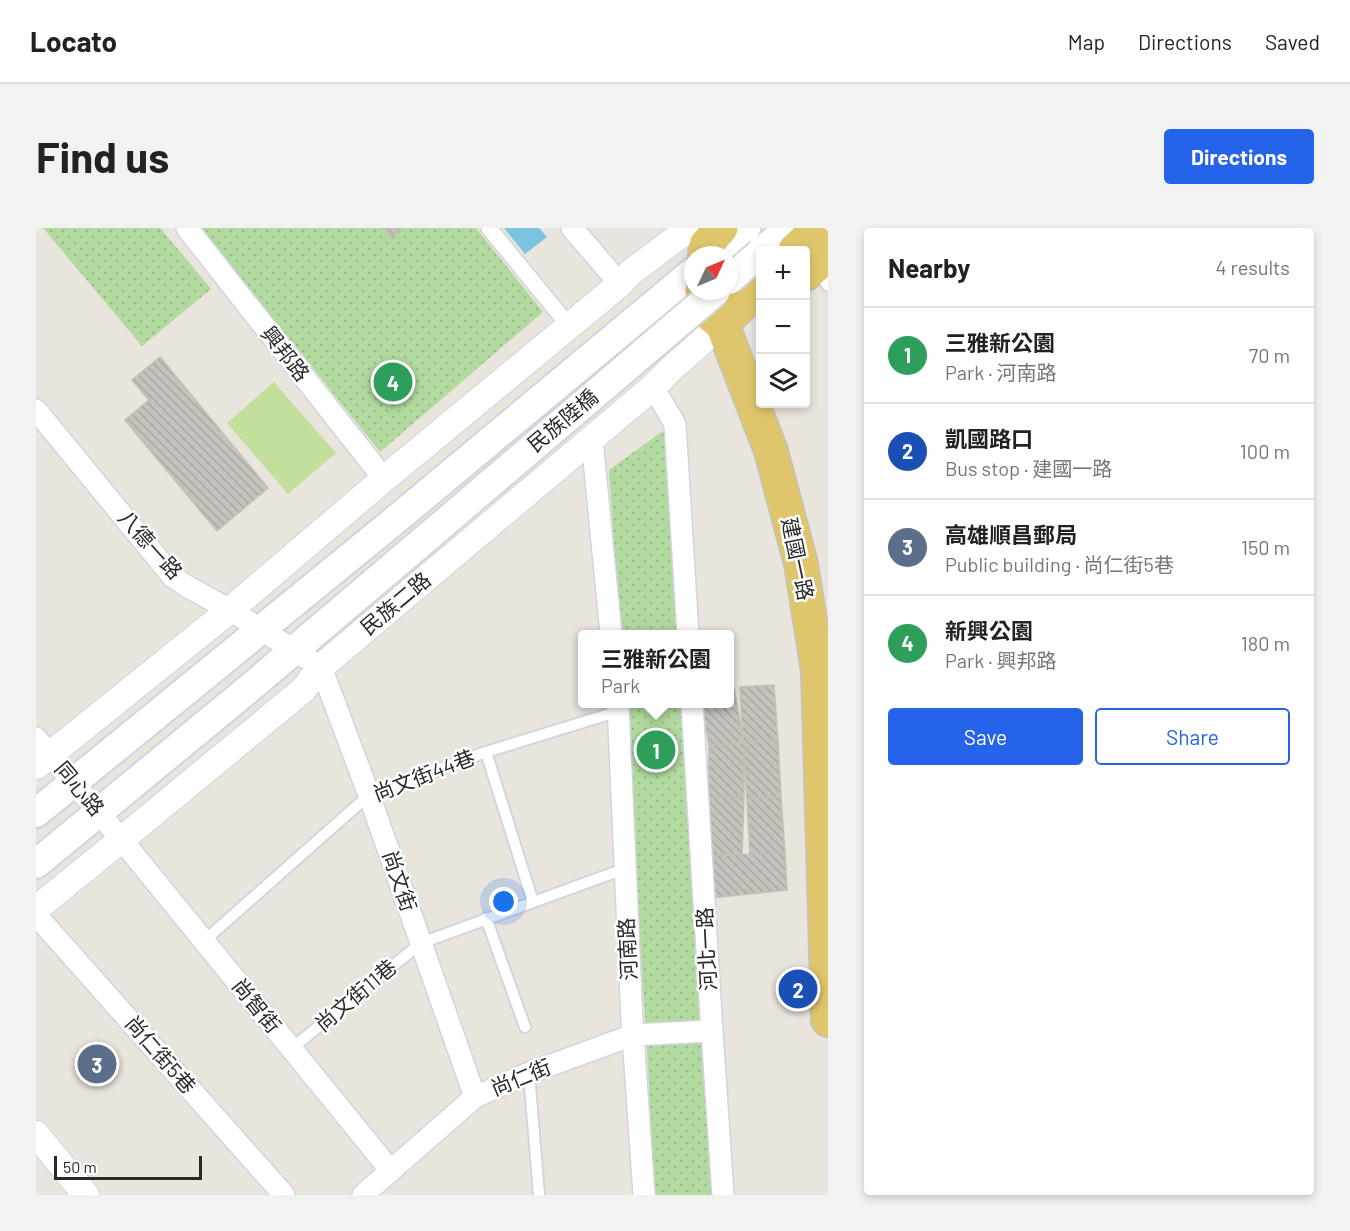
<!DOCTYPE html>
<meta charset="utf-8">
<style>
body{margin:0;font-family:Barlow,"Noto Sans TC",sans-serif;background:#f2f2f2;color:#222}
.controls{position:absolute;right:18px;top:18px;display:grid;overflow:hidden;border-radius:6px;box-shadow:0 3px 9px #0003}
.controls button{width:54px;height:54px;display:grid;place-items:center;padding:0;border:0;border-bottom:2px solid #e0e0e0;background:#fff;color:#222;font:30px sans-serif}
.compass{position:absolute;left:648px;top:18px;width:54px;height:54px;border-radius:50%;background:#fff;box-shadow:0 3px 9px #0003;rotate:46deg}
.scale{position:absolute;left:18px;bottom:15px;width:148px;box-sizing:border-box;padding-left:6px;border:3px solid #292929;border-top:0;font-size:16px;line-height:21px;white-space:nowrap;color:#292929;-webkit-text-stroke:4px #fff;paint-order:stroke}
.you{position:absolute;left:468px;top:674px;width:21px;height:21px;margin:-15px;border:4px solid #fff;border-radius:50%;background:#1a73e8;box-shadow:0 0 0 9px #1a73e833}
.badge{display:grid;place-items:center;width:39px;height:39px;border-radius:50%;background:#2563eb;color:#fff;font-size:20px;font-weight:700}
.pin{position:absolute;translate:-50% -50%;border:3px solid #fff;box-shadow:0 2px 6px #0006}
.popup{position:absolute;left:542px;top:402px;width:156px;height:78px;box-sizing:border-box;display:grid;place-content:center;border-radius:6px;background:#fff;filter:drop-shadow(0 2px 4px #0005);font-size:20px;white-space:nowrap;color:#767676}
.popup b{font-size:22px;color:#222}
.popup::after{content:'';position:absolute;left:50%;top:100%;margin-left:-12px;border:12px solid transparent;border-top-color:#fff}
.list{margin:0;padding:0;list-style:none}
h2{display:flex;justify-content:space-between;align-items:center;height:78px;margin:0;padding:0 24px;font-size:26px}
h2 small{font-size:20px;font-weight:400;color:#767676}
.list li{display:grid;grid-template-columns:39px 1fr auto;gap:18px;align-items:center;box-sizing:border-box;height:96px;padding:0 24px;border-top:2px solid #e0e0e0}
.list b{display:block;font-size:22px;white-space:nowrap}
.list p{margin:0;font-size:20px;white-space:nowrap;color:#767676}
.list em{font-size:20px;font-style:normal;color:#767676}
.actions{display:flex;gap:12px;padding:18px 24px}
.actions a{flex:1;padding:14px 0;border:2px solid #2563eb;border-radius:6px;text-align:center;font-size:21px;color:#2563eb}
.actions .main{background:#2563eb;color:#fff}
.icon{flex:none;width:33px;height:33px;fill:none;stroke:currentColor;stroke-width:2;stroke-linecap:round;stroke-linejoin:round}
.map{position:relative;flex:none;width:792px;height:967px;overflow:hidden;border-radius:6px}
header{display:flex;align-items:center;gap:36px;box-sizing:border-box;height:84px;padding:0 30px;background:#fff;border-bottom:2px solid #e0e0e0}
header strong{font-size:28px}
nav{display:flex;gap:33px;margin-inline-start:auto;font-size:21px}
.intro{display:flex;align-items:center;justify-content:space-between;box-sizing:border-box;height:144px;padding:0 36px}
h1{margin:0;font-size:42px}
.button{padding:15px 27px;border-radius:6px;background:#2563eb;color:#fff;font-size:21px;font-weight:700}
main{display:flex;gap:36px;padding:0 36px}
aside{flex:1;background:#fff;border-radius:6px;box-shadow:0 3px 9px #0003}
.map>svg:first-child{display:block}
</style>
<header>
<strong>Locato</strong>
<nav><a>Map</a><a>Directions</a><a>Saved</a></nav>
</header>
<div class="intro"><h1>Find us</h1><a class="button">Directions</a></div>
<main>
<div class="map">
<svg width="792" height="967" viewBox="0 0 792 967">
<defs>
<pattern id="park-dots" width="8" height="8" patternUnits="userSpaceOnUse" patternTransform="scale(1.5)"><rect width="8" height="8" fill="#b2da9f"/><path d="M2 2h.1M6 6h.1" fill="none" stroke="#99bb89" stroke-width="1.8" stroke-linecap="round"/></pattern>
<pattern id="building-back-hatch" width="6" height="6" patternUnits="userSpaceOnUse" patternTransform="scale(1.5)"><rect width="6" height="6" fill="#c5c2bb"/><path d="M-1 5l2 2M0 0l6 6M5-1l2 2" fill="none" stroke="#a9a7a1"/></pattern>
</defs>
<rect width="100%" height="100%" fill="#e9e4dc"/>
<g fill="url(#park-dots)">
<path d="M7,0H124L175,61L106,118Z"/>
<path d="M165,0H440L507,84L344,224Z"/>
<path d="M631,200L642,406H584L573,242Z"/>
<path d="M588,476H646L664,801L676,967H619L610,805Z"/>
</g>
<path fill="#c2e09c" d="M238,154L300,225L252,266L191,195Z"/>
<path fill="#7bc4df" d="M468,0H503L511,9L489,26Z"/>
<g fill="url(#building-back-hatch)" stroke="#c4c0b6" stroke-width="1.5">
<path d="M348,0H366L355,9Z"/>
<path d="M124,129L232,260L181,303L89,192L113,172L96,152Z"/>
<path d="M738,457L742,513L707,515L704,459Z"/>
<path d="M698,460L708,515L673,517L666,476H694V461Z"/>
<path d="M742,513L745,569L711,571L707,515Z"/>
<path d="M708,515V568L673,570V517Z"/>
<path d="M708,568L706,626L671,628L673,570Z"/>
<path d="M745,569L749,625L714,627L711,571Z"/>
<path d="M749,625L751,662L675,670L671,628Z"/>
</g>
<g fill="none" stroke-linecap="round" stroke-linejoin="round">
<defs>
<g id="service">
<path d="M780,41L792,58"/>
<path d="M450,524L497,674"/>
<path d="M450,690L489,799"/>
<path d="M168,713L333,567L450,524L583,483"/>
<path d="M255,821L385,715L588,641"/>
<path d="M493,845L503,967"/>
</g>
<path id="pedestrian" d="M453,0L533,98"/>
<g id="minor">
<path d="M151,0L348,251"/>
<path d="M536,0L584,56"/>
<path d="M617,159L639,196L652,406"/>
<path d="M0,182L137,349L152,359L194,382L285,439L333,567L439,869"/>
<path d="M556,211L575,406"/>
<path d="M582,476L596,793L608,967"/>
<path d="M656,476L675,788L687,967"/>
<path d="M0,510L94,622L355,943"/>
<path d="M0,687L248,967"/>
<path d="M327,967L439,869L493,845L597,807L675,803"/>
</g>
<g id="tertiary">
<path d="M0,538L194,382L348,251L584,56L594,45L654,0"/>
<path d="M0,681L96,603L267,462L285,439L617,159L636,140L686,96L696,81"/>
<path d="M0,906L50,967"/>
</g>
<g id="secondary">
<path d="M727,22L754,0"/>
<path d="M678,27L710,0"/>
<path d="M0,585L352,298L657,44"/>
<path d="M0,636L210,463L374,324"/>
</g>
<g id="primary">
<path d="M759,22L782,0"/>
<path d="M669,27L670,17L685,0"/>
<path d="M770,46L792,27"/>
<path d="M666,63L676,88L686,96L735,223L765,336L782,443L792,792"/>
<path d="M686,96L724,59"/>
</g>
</defs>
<use href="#service" stroke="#d2d4e0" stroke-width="14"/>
<use href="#pedestrian" stroke="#d2d4e0" stroke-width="18"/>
<use href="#minor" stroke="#d2d4e0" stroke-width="24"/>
<use href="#tertiary" stroke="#d2d4e0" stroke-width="28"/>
<use href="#secondary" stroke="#d2d4e0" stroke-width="32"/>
<use href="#primary" stroke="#c3c3c3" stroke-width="36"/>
<use href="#service" stroke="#fff" stroke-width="10"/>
<use href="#pedestrian" stroke="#fff" stroke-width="15"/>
<use href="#minor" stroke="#fff" stroke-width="21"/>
<use href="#tertiary" stroke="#fff" stroke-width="26"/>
<use href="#secondary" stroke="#fff" stroke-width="28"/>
<use href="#primary" stroke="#dfc66c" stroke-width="33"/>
<defs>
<g id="secondary-bridge">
<path d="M693,52L724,25"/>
<path d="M374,324L680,63"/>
</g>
</defs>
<use href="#secondary-bridge" stroke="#d2d4e0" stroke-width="32" stroke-linecap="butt"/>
<use href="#secondary-bridge" stroke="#fff" stroke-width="28"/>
</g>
<g text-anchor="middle" stroke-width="5" stroke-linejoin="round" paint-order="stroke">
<g font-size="21" fill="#292929" stroke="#fff">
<text transform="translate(249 126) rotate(52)" y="7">興邦路</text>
<text transform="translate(527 193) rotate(-40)" y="7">民族陸橋</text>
<text transform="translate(114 317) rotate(48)" y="7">八德一路</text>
<text transform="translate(761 331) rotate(78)" y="7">建國一路</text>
<text transform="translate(360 376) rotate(-40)" y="7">民族二路</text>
<text transform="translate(388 548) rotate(-21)" y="7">尚文街44巷</text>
<text transform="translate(43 561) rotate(50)" y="7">同心路</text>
<text transform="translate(363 653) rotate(71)" y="7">尚文街</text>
<text transform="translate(592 721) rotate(-93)" y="7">河南路</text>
<text transform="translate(671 721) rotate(-93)" y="7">河北一路</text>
<text transform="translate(320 768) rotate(-40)" y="7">尚文街11巷</text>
<text transform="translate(220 778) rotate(51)" y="7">尚智街</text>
<text transform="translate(124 827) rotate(49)" y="7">尚仁街5巷</text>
<text transform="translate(485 850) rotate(-22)" y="7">尚仁街</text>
</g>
</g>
</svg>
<div class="controls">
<button>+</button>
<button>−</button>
<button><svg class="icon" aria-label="layers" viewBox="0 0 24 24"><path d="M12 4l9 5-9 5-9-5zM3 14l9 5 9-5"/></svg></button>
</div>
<svg class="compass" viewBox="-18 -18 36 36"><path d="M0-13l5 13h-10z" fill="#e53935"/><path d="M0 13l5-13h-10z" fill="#767676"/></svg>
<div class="scale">50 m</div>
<div class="you"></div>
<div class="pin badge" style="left:620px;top:522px;background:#2e9e5b">1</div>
<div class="popup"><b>三雅新公園</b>Park</div>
<div class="pin badge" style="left:762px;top:761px;background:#1a4fb4">2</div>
<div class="pin badge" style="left:61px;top:836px;background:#5c6f8a">3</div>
<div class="pin badge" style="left:357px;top:154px;background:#2e9e5b">4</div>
</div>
<aside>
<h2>Nearby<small>4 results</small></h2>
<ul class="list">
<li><span class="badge" style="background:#2e9e5b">1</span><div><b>三雅新公園</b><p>Park · 河南路</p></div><em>70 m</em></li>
<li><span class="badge" style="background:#1a4fb4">2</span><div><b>凱國路口</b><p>Bus stop · 建國一路</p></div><em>100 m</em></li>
<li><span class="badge" style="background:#5c6f8a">3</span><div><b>高雄順昌郵局</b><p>Public building · 尚仁街5巷</p></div><em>150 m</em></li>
<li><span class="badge" style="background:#2e9e5b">4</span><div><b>新興公園</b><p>Park · 興邦路</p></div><em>180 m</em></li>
</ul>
<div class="actions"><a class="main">Save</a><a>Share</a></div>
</aside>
</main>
